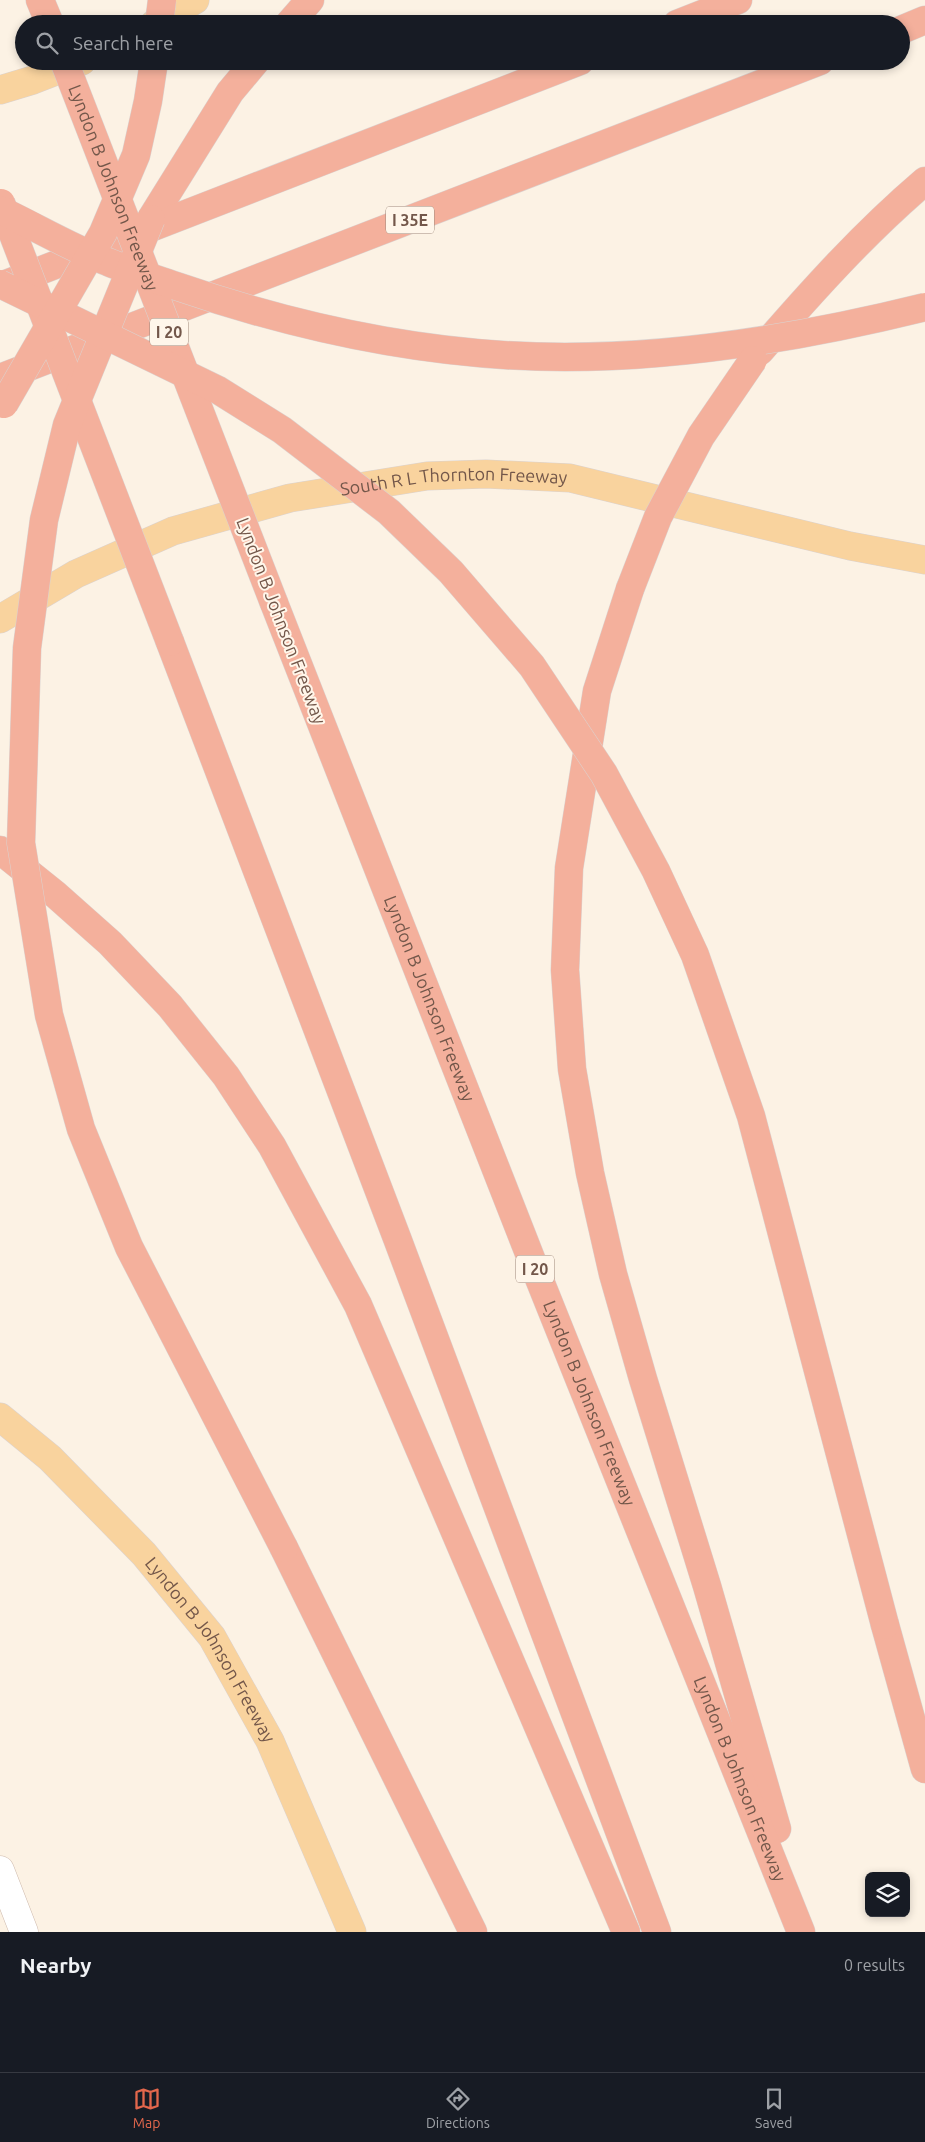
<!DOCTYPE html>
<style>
body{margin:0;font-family:Ubuntu,sans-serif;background:#20242c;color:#f1f3f6}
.controls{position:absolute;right:15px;bottom:15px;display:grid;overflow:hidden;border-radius:8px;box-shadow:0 2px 8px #0003}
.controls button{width:45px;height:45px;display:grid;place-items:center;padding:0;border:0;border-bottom:1px solid #363941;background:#171b24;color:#f1f3f6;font:25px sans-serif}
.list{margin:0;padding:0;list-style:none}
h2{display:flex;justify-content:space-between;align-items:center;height:65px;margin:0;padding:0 20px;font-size:21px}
h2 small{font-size:16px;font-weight:400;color:#9ea1a6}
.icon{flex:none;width:28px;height:28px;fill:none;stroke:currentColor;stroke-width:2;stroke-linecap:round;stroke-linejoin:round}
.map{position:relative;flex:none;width:925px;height:1932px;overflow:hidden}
.search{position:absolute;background:#171b24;box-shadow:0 2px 8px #0003;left:15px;right:15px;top:15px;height:55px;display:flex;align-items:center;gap:12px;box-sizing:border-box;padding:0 18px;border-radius:28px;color:#9ea1a6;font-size:19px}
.sheet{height:140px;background:#171b24}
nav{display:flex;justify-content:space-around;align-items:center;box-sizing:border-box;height:70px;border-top:1px solid #363941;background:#171b24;font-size:14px;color:#9ea1a6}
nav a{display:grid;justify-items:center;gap:2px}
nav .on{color:#e3674c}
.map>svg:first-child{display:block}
</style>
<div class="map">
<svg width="925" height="1932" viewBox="0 0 925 1932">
<rect width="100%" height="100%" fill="#fcf2e4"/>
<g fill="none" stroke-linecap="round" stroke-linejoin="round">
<defs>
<path id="minor" d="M0,1870L24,1932"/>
<g id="major">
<path d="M154,24L195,0"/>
<path d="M0,90L33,80L82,61"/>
<path id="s1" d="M0,619L76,574L173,531L290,498L427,476L486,474L570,478L850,546L925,560"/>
<path id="s2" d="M0,1417L50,1458L144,1554L212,1637L270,1741L352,1932"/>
</g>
<g id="highway">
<path d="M40,0L50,24"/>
<path d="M289,24L310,0"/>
<path d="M677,24L738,0"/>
<path d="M901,30L925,20"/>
<path d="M151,219L230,92L256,61"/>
<path d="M6,284L580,61"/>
<path d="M760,351C812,291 864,233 925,181"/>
<path d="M0,378L820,61"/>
<path d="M630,589L597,691L569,868L565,970L572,1069L590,1173L613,1274L643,1379L707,1586L777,1829"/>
<path id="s3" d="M274,603L532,1261L801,1932"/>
<path d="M170,642L397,1238L657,1932"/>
<path d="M0,850L56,895L110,943L170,1006L226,1076L272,1146L358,1305L626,1932"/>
<path d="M284,1548L473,1932"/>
<path d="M885,1625L925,1769"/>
</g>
</defs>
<use href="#minor" stroke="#cfbbae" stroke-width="29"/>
<use href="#major" stroke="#dbd3d0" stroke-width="29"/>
<use href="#highway" stroke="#dbd3d0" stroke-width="29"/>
<use href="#minor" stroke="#fff" stroke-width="28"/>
<use href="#major" stroke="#f9d39e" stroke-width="28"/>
<use href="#highway" stroke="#f4b09c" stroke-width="28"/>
<defs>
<g id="highway-bridge">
<path d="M159,24L162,0"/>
<path id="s4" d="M64,61L274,603"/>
<path d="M1,203L170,642"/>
<path d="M0,210C36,227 71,248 108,262C130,271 153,278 176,286C301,329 432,357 565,357C686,357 808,336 925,307"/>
<path d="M151,219L67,425L44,520L27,648L21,843L49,1015L81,1129L129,1247L284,1548"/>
<path d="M0,284L218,390L282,430L389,512L451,572L532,666L604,774L656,871L695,955L751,1116L885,1625"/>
<path d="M4,404L103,233L136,155L148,101L154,61"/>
<path d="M630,589L658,517L701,436L753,360"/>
</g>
</defs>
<use href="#highway-bridge" stroke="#dbd3d0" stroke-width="29" stroke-linecap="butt"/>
<use href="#highway-bridge" stroke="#f4b09c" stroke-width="28"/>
</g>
<g text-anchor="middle" stroke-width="4" stroke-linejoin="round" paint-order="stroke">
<g fill="#fff6ea" stroke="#9d877a" stroke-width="1">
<rect x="386" y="206.5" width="48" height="27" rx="4"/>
<rect x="150" y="318.5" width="38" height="27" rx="4"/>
<rect x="516" y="1255.5" width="38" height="27" rx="4"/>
</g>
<g font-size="16" font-weight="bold" fill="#73574a">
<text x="410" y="226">I 35E</text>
<text x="169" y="338">I 20</text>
<text x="535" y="1275">I 20</text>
</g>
<g font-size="18" fill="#73574a" stroke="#fff6ea">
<text dy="6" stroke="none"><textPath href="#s4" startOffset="136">Lyndon B Johnson Freeway</textPath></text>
<text dy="6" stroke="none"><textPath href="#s1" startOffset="481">South R L Thornton Freeway</textPath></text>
<text transform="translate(281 621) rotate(69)" y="6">Lyndon B Johnson Freeway</text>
<text dy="6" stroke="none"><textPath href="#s3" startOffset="425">Lyndon B Johnson Freeway</textPath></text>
<text dy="6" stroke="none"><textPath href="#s3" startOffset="860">Lyndon B Johnson Freeway</textPath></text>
<text dy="6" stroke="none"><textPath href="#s2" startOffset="316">Lyndon B Johnson Freeway</textPath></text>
<text dy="6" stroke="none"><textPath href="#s3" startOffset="1265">Lyndon B Johnson Freeway</textPath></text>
</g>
</g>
</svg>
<div class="controls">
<button><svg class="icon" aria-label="layers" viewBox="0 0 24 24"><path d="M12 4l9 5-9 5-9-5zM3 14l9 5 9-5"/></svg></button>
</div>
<div class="search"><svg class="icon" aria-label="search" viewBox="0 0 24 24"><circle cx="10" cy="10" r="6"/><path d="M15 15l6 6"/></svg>Search here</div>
</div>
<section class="sheet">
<h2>Nearby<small>0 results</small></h2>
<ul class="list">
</ul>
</section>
<nav>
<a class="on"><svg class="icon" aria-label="map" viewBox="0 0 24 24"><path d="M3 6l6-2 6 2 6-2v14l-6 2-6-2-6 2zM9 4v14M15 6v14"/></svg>Map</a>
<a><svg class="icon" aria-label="directions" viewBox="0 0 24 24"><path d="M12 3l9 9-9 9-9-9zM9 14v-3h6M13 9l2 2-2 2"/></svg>Directions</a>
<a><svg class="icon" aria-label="saved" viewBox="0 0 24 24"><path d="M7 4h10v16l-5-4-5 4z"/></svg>Saved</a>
</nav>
